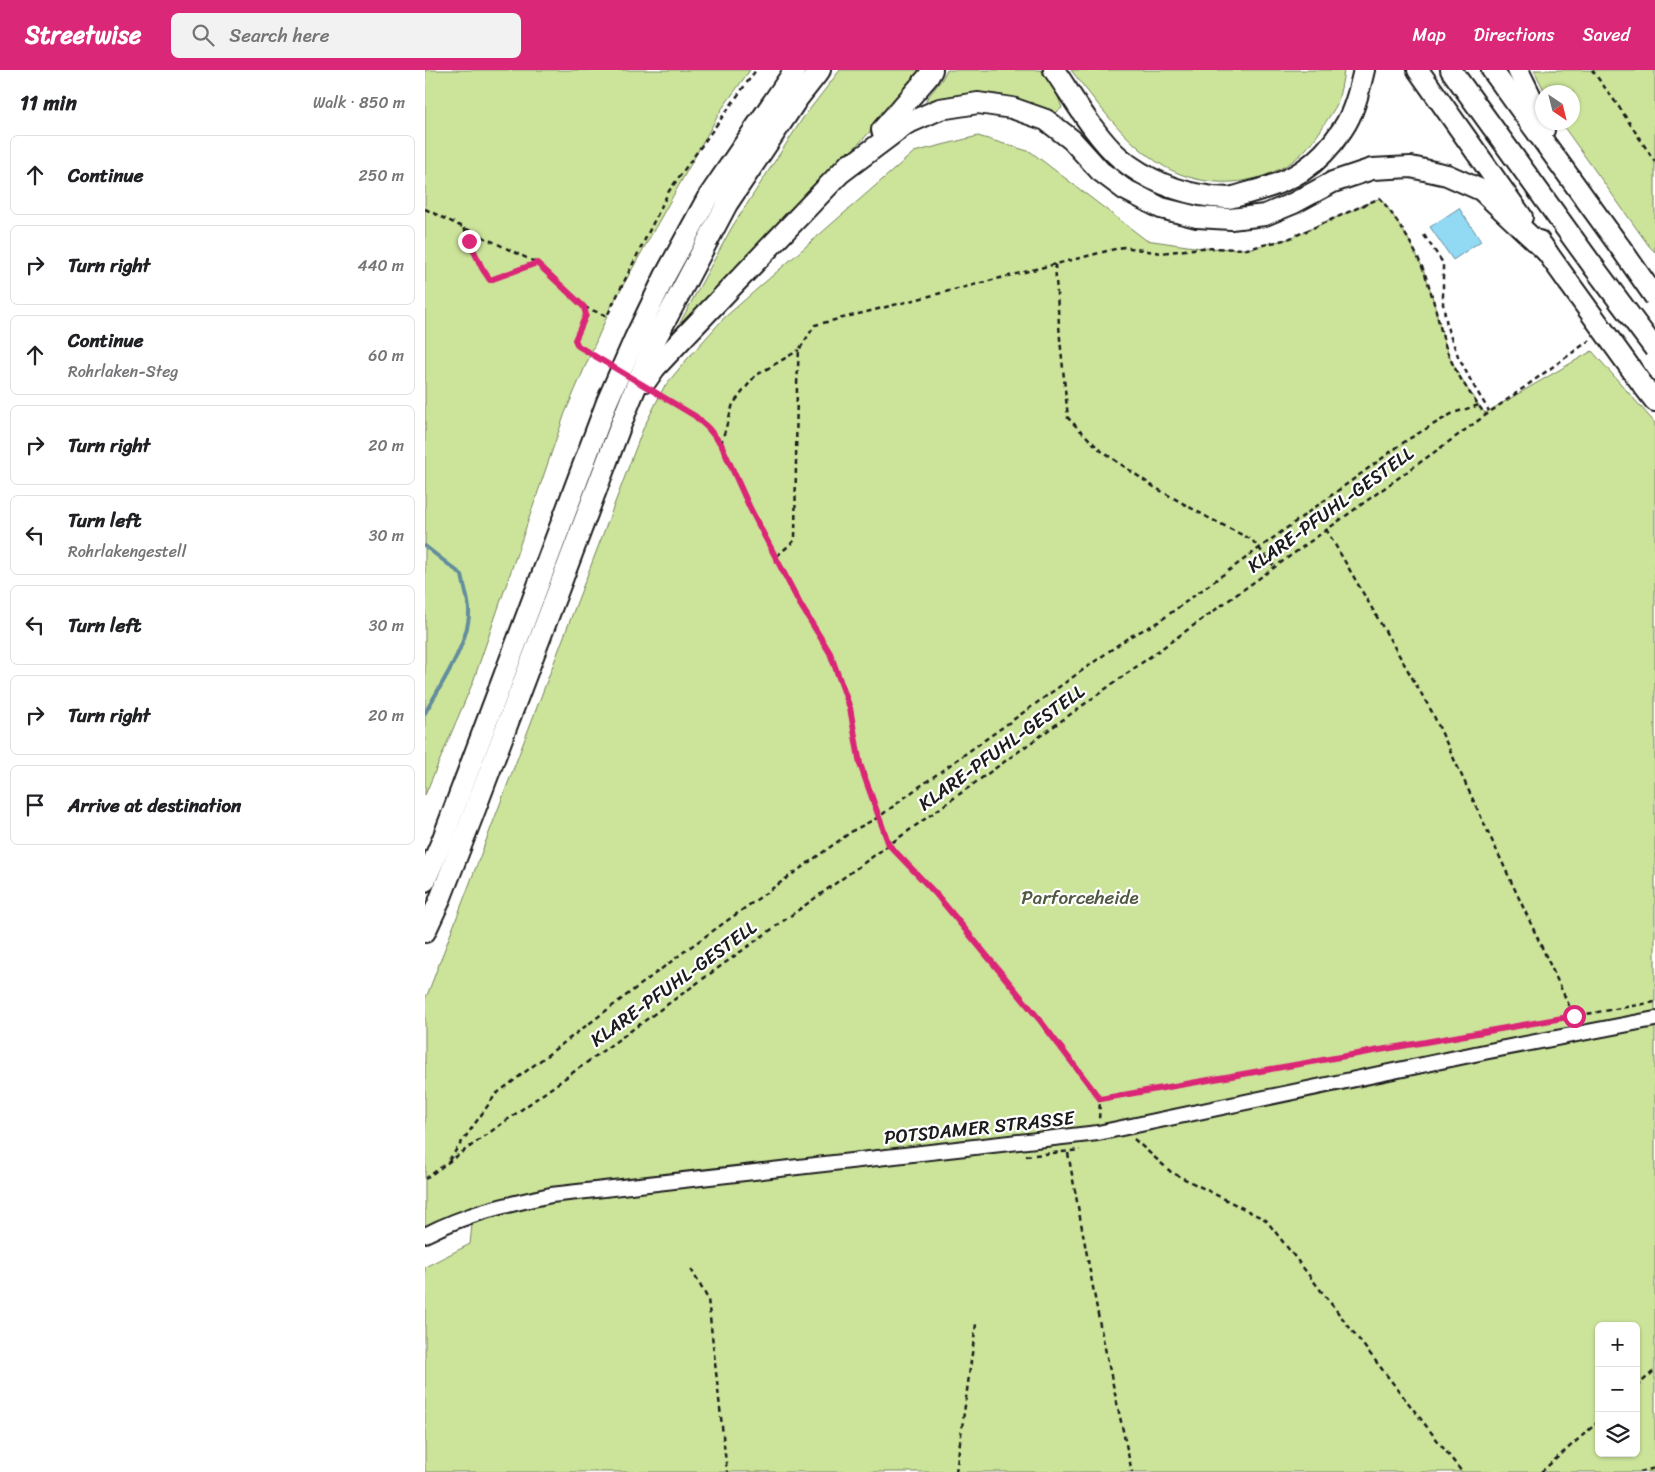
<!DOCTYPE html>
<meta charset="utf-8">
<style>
body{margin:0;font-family:Sriracha,sans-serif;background:#f2f2f2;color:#202124}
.controls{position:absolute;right:15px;bottom:15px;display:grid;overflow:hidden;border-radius:8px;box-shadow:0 1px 4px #0004}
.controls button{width:45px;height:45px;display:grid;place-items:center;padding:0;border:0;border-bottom:1px solid #e0e0e0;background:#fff;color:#202124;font:25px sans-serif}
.compass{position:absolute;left:1110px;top:15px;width:45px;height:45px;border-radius:50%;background:#fff;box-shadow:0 1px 4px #0004;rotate:145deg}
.stop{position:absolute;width:15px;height:15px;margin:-11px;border:4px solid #db2777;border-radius:50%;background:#fff}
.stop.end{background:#db2777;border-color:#fff;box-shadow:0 1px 5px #0008}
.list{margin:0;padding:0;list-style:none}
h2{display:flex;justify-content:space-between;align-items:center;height:65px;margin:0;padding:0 20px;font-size:21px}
h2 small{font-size:16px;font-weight:400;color:#757577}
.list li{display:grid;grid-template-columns:32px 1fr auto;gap:15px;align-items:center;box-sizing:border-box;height:80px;margin:0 10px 10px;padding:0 10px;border:1px solid #e0e0e0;border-radius:8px}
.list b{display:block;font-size:19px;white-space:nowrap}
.list p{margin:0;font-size:16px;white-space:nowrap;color:#757577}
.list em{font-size:16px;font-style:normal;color:#757577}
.icon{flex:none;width:28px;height:28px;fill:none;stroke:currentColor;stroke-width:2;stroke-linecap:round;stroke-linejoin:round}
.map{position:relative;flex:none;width:1230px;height:1402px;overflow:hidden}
header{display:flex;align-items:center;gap:30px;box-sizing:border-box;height:70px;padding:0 25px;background:#db2777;color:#fff}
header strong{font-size:24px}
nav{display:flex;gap:28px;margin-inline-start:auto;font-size:18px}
.search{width:350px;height:45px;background:#f2f2f2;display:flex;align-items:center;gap:12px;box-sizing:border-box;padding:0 18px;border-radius:8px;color:#757577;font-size:19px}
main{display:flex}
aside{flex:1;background:#fff}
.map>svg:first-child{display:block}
</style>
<header>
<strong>Streetwise</strong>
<div class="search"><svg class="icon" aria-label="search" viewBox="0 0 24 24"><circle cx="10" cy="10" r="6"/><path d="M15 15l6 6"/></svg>Search here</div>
<nav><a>Map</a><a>Directions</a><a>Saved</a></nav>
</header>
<main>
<aside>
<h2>11 min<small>Walk · 850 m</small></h2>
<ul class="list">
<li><svg class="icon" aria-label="ahead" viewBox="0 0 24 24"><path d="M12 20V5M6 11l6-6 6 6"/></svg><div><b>Continue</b></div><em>250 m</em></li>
<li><svg class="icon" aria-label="right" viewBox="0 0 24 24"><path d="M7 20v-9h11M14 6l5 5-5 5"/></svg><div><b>Turn right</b></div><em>440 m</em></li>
<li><svg class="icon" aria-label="ahead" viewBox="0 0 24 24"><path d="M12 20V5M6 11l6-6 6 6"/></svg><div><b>Continue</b><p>Rohrlaken-Steg</p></div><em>60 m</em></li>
<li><svg class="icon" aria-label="right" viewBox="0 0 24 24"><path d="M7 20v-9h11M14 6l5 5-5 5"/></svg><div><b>Turn right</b></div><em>20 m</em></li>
<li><svg class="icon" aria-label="left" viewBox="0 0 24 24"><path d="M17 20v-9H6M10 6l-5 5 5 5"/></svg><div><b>Turn left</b><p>Rohrlakengestell</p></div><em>30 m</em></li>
<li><svg class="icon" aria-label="left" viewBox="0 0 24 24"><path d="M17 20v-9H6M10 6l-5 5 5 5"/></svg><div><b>Turn left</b></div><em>30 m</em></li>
<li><svg class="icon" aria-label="right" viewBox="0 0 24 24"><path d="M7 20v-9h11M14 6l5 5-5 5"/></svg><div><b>Turn right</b></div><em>20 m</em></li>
<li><svg class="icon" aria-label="arrive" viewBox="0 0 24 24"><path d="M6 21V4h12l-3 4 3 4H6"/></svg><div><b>Arrive at destination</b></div></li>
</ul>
</aside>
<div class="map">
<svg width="1230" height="1402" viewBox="0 0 1230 1402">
<rect width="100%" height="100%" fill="#fff"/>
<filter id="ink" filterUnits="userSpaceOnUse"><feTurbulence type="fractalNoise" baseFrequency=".02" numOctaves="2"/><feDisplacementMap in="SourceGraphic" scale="10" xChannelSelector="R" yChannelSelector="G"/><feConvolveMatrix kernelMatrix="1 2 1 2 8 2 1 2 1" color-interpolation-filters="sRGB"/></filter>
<g filter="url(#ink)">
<g fill="#cbe49a" stroke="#74805b" fill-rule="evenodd">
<path d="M0,0H325L296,40L186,237L140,343L48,612L0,725Z"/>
<path d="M415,0H496L488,13L441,66L249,264L307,157L378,48Z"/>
<path d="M522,0H616L631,21L637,38L629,44C602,31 573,20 542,23C528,25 514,29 500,31L517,9Z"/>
<path d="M646,0H919C918,11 915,23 912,34C909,40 904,47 900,53C892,68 876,87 862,95C822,119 771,118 732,92C697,68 672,33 646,0Z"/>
<path d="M1109,0H1230V182L1224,176L1136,53L1148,52V22H1120Z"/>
<path d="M553,66L606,82L721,170L776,178L822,179L863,169L955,128C970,147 984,168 994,190C1007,217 1012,249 1021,277C1028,298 1046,326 1060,343L1167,281L1230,353V1402H0V1197L45,1174L49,1135L0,1158V928L3,923L218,359L239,317L263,288L299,248L489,82ZM1174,1256H1211V1383H1174Z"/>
</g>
<path fill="#92d9f3" stroke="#638d9d" d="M1034,138L1056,171L1028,190L1005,157Z"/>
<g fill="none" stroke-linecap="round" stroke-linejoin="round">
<path stroke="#638d9d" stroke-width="4" d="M0,476L37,505C39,516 43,528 44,539C46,570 15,616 0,643"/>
<defs>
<path id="minor" d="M0,1165C43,1143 80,1135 126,1125L673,1063L1064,981L1230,949"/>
<g id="highway">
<path d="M629,0C647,26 671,68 695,88C721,110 755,123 788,127C793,127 799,128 803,128C811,127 818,124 826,122C866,112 893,96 917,60C929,43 934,21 939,0"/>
<path d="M993,0L1097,147"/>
<path d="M1026,0L1168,196"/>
<path d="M1067,0L1195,177"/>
<path d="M1093,0L1110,35L1119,60"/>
<path d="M457,60L503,7L507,0"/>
<path d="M417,102L481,54L515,39L553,33L587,38L621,50L647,70L675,101L699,119L736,138L772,147L806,149L840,145L869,133L908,112L947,99L986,97L1022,105L1056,120L1122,182"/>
<path d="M1114,171L1144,213"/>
<path d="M221,311L230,298L258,268L425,93"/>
<path d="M1217,314L1230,331"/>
<path d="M0,811L17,771L182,332L210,268L240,206L282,129L370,0"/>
<path d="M0,862L14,832L46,750L201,341L229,272L302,134L373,28L395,0"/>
</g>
</defs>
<use href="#minor" stroke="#1c1c1c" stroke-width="18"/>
<use href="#highway" stroke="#1c1c1c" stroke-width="24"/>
<g stroke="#1c1c1c" stroke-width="2.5" stroke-dasharray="5 4" stroke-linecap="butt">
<path d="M1167,0L1194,37L1230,92"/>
<path d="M0,139L112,193L159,237L182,246L244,121L331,0"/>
<path d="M39,158L57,199L65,210L112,193"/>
<path d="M999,165L1018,193V234L1023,260L1033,286L1047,313L1064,341"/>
<path d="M630,194L635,269L643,348L675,380L729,417L782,447L827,470L849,496"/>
<path d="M153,276L150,270L161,245L159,237"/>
<path d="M248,333L270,346L283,358L296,374L325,438L375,534L405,583L425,638L435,694L464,775L511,824L614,949L675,1029L674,1051"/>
<path d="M296,374L308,334L330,306L374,280"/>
<path d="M901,459L1007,642L1149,946"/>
<path d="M352,486L370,470L372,314L374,280L390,255L698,177L736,183L776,178L822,179L863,169L955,128C970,147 984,168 994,190C1007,217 1012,249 1021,278C1028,299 1046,326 1060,344"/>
<path d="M675,1029L1230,932"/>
<path d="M709,1069L746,1102L841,1150L1037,1402"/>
<path d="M643,1083L675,1255L707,1402"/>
<path d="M601,1086L655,1080"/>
<path d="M24,1090L71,1024L264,878L429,760L454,747L487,722L704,567L732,553L982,370L1028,343L1054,335"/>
<path d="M0,1109L1165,270"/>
<path d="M266,1199L283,1229L302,1402"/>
<path d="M1211,1317L1230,1300"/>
<path d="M531,1402L551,1254"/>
<path d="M1116,1402L1174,1351"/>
<path d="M1215,1402L1230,1398"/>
</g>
<use href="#minor" stroke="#fff" stroke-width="14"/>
<use href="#highway" stroke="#fff" stroke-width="20"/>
<defs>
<g id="highway-bridge">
<path d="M1195,177L1230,227"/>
<path d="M1168,196L1230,279"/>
<path d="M1144,213L1217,314"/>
</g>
</defs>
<use href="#highway-bridge" stroke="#1c1c1c" stroke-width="24" stroke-linecap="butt"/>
<path stroke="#1c1c1c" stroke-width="2.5" stroke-dasharray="5 4" stroke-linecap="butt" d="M153,276L248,333"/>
<use href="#highway-bridge" stroke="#fff" stroke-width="20"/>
</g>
</g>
<g fill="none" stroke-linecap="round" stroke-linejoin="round" filter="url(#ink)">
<path stroke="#db2777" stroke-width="6" d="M44,171L57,198L65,210L112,193L159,237L161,245L150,270L153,276L270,346L283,358L296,374L325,438L375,534L405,583L425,638L435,694L464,775L511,824L614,949L675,1029L1149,946"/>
</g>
<g text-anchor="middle" stroke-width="4.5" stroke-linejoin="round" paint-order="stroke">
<g font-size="19" fill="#1c1c1c" stroke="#fff">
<text transform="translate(905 439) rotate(-36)" y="7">KLARE-PFUHL-GESTELL</text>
<text transform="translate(576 677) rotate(-36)" y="7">KLARE-PFUHL-GESTELL</text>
<text transform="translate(248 913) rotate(-36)" y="7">KLARE-PFUHL-GESTELL</text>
<text transform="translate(554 1057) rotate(-6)" y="7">POTSDAMER STRASSE</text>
</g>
<g font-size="19" fill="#515842" stroke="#fff">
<text x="655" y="834">Parforceheide</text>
</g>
</g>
</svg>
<div class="controls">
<button>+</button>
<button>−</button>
<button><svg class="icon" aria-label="layers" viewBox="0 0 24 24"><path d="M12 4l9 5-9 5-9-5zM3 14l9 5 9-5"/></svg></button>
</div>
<svg class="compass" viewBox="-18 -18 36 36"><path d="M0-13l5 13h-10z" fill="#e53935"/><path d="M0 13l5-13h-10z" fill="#757577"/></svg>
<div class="stop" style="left:1149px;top:946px"></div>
<div class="stop end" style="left:44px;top:171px"></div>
</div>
</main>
